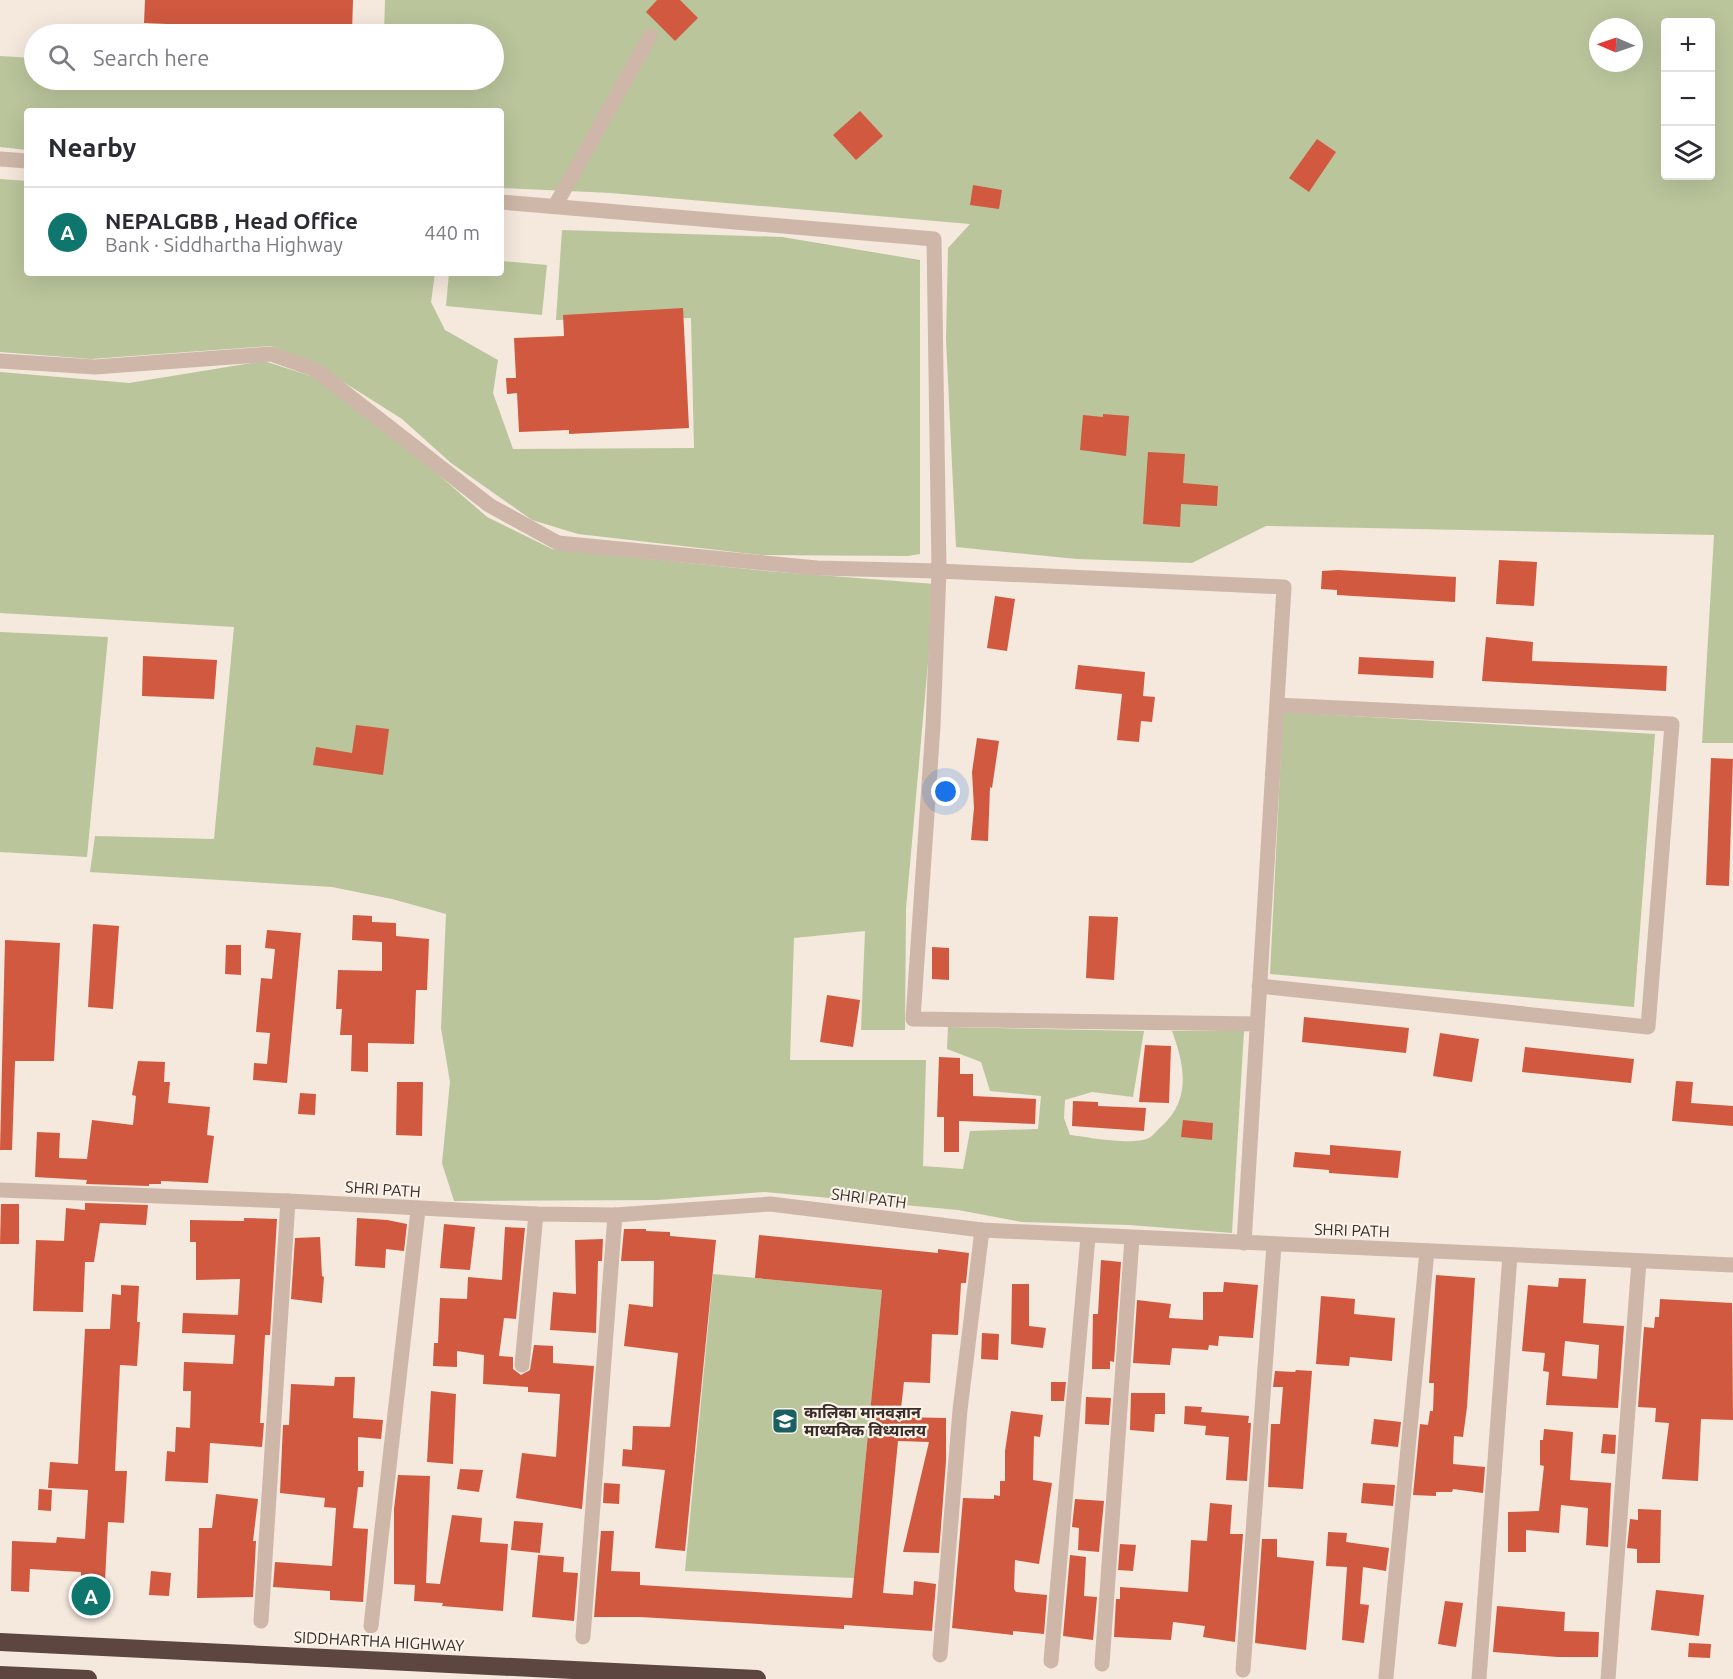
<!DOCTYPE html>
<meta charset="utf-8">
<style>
body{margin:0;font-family:Ubuntu,"Noto Sans Devanagari",sans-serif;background:#f2f2f3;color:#2b2b33}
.controls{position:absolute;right:18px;top:18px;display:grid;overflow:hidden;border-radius:6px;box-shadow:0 6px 24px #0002}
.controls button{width:54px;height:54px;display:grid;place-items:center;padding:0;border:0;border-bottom:2px solid #e1e1e2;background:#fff;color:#2b2b33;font:30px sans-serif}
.compass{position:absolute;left:1589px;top:18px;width:54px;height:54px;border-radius:50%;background:#fff;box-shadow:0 6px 24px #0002;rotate:272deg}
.you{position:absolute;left:946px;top:792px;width:21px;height:21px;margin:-15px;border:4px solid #fff;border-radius:50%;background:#1a73e8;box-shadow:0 0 0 9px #1a73e833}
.badge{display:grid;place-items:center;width:39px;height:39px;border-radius:50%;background:#0f766e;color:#fff;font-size:20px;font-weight:700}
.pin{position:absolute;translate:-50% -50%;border:3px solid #fff;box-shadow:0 2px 6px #0006}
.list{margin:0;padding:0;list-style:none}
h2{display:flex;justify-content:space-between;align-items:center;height:78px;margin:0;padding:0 24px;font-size:26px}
h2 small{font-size:20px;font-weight:400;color:#7c7c81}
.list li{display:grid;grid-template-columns:39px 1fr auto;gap:18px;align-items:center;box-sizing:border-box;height:90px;padding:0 24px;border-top:2px solid #e1e1e2}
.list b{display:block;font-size:22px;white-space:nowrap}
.list p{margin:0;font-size:20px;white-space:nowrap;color:#7c7c81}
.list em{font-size:20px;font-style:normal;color:#7c7c81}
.icon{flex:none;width:33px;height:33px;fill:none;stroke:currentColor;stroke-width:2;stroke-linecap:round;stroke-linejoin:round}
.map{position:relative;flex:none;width:1733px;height:1679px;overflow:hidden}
.search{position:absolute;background:#fff;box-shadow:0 6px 24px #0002;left:24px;top:24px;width:480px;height:66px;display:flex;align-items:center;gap:15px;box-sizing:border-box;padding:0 21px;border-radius:33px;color:#7c7c81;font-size:22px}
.panel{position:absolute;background:#fff;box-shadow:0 6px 24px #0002;left:24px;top:108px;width:480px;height:168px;border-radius:6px}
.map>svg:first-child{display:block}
</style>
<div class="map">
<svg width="1733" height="1679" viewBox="0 0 1733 1679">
<rect width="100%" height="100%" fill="#f5e8dd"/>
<g fill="#bac59c" fill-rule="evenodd">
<path d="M385,0H1733V743H1702L1714,535L1266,526L1192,563L1077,559L956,547L946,339L948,248L970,224L611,193L501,188V111H27V150L0,147V56L34,58V80H494V34H384ZM1666,22H1710V176H1666ZM1598,27H1634V63H1598Z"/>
<path d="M0,179L27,181V273H435L431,302L445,330L498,360L493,393L513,449L694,448L691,318L556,320L562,230L782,237L920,260V554L908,556L761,555L578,534L532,520L451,463L402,419L315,364L271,346L91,359L0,352Z"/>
<path d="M501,261L547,265L542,315L446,306L449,273H501Z"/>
<path d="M264,361L314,377L387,430L487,517L552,549L766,571L935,584L906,909L905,1030H861L865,931L794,938L790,1060H926L923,1166L963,1169L970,1131L1038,1129L1041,1096L990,1091L981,1062L947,1049L948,1027L1144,1031L1133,1097L1092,1092L1065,1100L1064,1118L1070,1135C1088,1137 1132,1146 1149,1138C1153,1136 1158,1129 1162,1126C1192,1098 1184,1064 1172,1031H1244L1232,1233L1129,1225L1022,1222L958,1210L765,1192L658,1200L454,1201L442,1163L450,1082L441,1028L446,914L392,899L332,887L90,872L95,836L214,839L234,627L0,613V372L129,383Z"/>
<path d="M0,632L108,637L87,857L0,852Z"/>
<path d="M1283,712L1655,734L1634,1007L1270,974Z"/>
<path d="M713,1274L882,1290L854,1578L685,1571Z"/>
</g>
<g fill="#d05940" fill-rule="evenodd">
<path d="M145,0H353L352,32L144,23Z"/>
<path d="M657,0H680L698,18L675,41L646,12Z"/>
<path d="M860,111L883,136L856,160L833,135Z"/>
<path d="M1317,139L1336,152L1309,192L1289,178Z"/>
<path d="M973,185L1002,190L999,209L970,205Z"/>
<path d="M683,308L689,428L569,434V430L519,432L517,393L507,394L506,378H516L514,338L564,336L563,315Z"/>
<path d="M1103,414L1129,416L1126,456L1080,450L1083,415L1103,417Z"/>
<path d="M1148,452L1185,454L1183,483L1218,486L1217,506L1181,504L1180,527L1143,524Z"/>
<path d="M1499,560L1537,562L1534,606L1496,604Z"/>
<path d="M1338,570L1456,577L1455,602L1337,595V590L1321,589L1322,571Z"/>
<path d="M995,596L1015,599L1007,651L987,648Z"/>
<path d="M1486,637L1533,642L1532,661L1667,666L1666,691L1482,681Z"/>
<path d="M143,656L217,660L214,699L142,696Z"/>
<path d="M1359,657L1434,661L1433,678L1358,674Z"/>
<path d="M1078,665L1145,672L1143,696L1155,697L1152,722L1141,721L1139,742L1117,740L1122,694L1075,689Z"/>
<path d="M356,725L389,729L383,775L313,765L316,747L352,753Z"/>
<path d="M977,738L999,741L992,788L990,787L988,841L971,840L974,808L972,772Z"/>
<path d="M1711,758L1733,759L1729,886L1706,885Z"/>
<path d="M353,915L372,916V922L396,923V936L429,939L427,990H416L414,1044L368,1043V1072L351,1071L352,1035H340L342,1009H336L338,970L382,971V942L352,940Z"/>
<path d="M1089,916L1118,917L1114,980L1086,978Z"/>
<path d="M93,924L119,926L113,1009L88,1007Z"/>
<path d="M267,930L301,933L287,1083L253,1080L254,1063L267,1064L270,1033L256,1032L261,978L272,979L275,949L265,948Z"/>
<path d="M5,940L60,943L54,1061H15L12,1150H0Z"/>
<path d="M226,945H241V975L225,974Z"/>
<path d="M932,947L949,948V980L932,979Z"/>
<path d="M827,995L860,1000L853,1047L820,1042Z"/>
<path d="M1304,1017L1409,1028L1406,1053L1302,1042Z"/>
<path d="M1440,1033L1479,1039L1472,1082L1433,1076Z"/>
<path d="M1145,1045L1171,1046L1169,1103L1139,1102Z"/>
<path d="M1525,1047L1634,1059L1631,1083L1522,1072Z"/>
<path d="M939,1057L960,1058V1074H973V1096L1036,1099L1035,1124L959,1121V1152H944V1117H937Z"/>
<path d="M138,1061L165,1062L164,1082H170L168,1103L210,1107L207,1135L214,1136L208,1183L161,1181V1184H149V1186L86,1184L87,1180L35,1177L37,1132L60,1133L59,1158L87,1159L92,1120L133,1125L136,1096L132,1095Z"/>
<path d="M1676,1081L1693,1082L1691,1103L1733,1106V1126L1672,1121Z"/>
<path d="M397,1082H423L422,1136L396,1135Z"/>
<path d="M300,1093L316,1094L315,1115L298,1114Z"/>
<path d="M1073,1101L1098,1102V1106L1146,1108L1144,1131L1072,1126Z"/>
<path d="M1183,1120L1213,1123L1212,1140L1181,1137Z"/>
<path d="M1330,1145L1401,1151L1398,1178L1329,1173V1170L1293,1167L1295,1152L1330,1155Z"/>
<path d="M85,1203L148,1205L146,1225L100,1223L94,1262H85L83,1312L33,1311L36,1240L64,1241L66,1208L85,1210Z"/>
<path d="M1,1204H19V1244H0Z"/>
<path d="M244,1218L277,1219L270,1335H265L260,1423H264L262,1447L210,1443L208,1483L165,1481L167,1451L175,1452L176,1427L190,1428L191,1391H183L184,1362L233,1364L235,1335L182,1333L183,1313L238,1315L240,1279L196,1280V1242H190V1220L244,1221Z"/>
<path d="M357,1218L387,1220L407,1224L404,1251L386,1249L385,1268L355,1266Z"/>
<path d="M444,1224L475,1227L470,1270L440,1268Z"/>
<path d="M505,1227L525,1228L516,1319L504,1318L499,1356L513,1357V1369L521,1375L530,1370L534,1345L553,1346V1363L594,1366L582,1509L516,1498L522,1453L556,1457L560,1394L528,1392V1387L483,1384L484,1355L457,1351V1367L433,1366L434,1343H438L440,1298L467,1299L468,1277L502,1280Z"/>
<path d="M624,1229H646V1231L670,1232V1236L716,1240L685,1551L655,1548L665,1470L622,1466L623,1449L632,1450L633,1426L670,1427L678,1353L624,1346L629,1304L653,1307L654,1261H621Z"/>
<path d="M759,1235L938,1253V1249L969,1253L966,1283H961L958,1335L932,1334L930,1383L904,1382L900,1417L946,1418V1461L939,1553L903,1552L929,1442L898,1441L883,1593L913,1595L914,1581L936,1584L932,1631L844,1625V1629L640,1617H594L601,1531H614L611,1571L640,1572V1585L852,1598L882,1290L755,1278Z"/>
<path d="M320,1237L322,1276L324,1277L322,1303L291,1299L295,1238Z"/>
<path d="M603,1239L602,1261H598L596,1333L550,1330L553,1292L576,1294L575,1240Z"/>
<path d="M1101,1260L1121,1262L1114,1362L1110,1361V1369H1092L1093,1314H1098Z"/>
<path d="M1436,1275L1475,1278L1467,1407L1463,1437L1454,1436L1453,1464L1485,1467L1483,1493L1453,1489L1452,1492H1436V1496L1413,1495L1420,1424L1428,1425L1430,1411H1433L1434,1383H1429Z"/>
<path d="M1559,1278L1586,1279L1583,1323L1624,1326L1618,1408L1546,1405L1549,1372L1543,1371L1545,1353L1522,1351L1528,1285L1558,1287ZM1565,1341L1599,1345L1597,1379L1562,1376Z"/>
<path d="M1224,1282L1258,1285L1253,1338L1219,1336L1218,1346L1209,1345L1208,1350L1172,1348L1170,1365L1133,1363L1137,1300L1171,1304L1169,1318L1203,1320V1292H1223Z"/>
<path d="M1012,1284H1029V1326L1046,1328L1043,1348L1011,1344Z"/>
<path d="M121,1285L139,1286L137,1322H140L137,1366L120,1365L115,1471H127L124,1523L108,1522L105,1581L81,1580V1572L30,1569L29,1592L11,1591L12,1541L56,1543L57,1537L85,1539L88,1490L48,1488L50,1462L78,1464L85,1329H110L112,1294L121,1295Z"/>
<path d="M1321,1296L1355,1299L1354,1314L1395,1318L1392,1361L1350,1357L1349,1366L1316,1364Z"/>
<path d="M1660,1299L1732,1303L1733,1420L1701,1419L1698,1481L1662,1479L1669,1423L1655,1422L1656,1408L1638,1407L1644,1327L1654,1328L1655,1317H1659Z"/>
<path d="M982,1333L999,1334L998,1360L981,1359Z"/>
<path d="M1296,1370L1312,1371L1303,1489L1268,1487L1271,1424H1280L1283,1387H1273L1275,1371L1295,1372Z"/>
<path d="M335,1377H355L353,1418L383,1420L381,1439L358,1437V1471H364L363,1487H358L353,1528L368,1529L363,1602L330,1600V1591L273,1587L275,1562L332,1566L336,1508L324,1507L325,1498L280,1493L283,1425H289L291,1384L334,1386Z"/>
<path d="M1051,1382H1066L1064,1401H1051Z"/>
<path d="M431,1391L456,1394L453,1464L427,1462Z"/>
<path d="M1131,1393H1165V1414H1155L1154,1432L1130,1430Z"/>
<path d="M1086,1397L1111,1398L1109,1425L1085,1424Z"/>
<path d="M1185,1406L1202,1407L1201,1412L1249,1416L1248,1423H1251L1247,1481L1226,1480L1229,1437L1205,1435L1206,1426L1184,1424Z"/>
<path d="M1011,1411L1043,1415L1040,1437L1034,1436L1033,1480L1052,1483L1039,1564L1015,1560L1014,1589L1016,1592L1047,1595L1044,1634L1013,1631V1635L952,1628L963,1498L994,1499V1495L1000,1496V1481H1005V1451Z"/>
<path d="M1374,1419L1401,1422L1398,1447L1371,1444Z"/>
<path d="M1544,1429L1573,1432L1570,1480L1611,1483L1608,1547L1586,1545L1588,1508L1561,1505L1559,1533L1526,1530V1552H1508V1512L1539,1511L1544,1466L1540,1465V1440H1543Z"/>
<path d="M1603,1434L1616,1435L1615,1454L1601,1453Z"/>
<path d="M460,1469L483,1470L479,1492L457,1489Z"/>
<path d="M398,1475L430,1476L426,1583L440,1584L452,1515L482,1518L480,1542L508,1544L503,1611L442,1606L443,1603L414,1601L415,1585L394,1584V1509Z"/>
<path d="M604,1483L620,1484L619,1504L603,1503Z"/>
<path d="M1363,1483L1395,1485L1393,1506L1361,1503Z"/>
<path d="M39,1489L52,1490L51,1511L38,1510Z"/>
<path d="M216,1494L258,1499L253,1541H256L253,1597L197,1598L199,1528H212Z"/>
<path d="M1075,1499L1104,1501L1099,1552L1078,1550L1079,1528L1072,1527Z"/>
<path d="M1210,1503L1232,1505L1230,1534H1243L1235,1642L1203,1637L1205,1626L1173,1622L1171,1640L1114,1637L1116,1599H1120V1587L1188,1592L1191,1540L1207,1541Z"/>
<path d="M1638,1509L1661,1510L1660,1563H1637V1549L1627,1548L1630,1519L1638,1520Z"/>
<path d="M514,1521L543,1523L540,1553L511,1550Z"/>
<path d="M1328,1532L1347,1533L1346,1542L1389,1548L1386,1571L1363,1567L1360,1604L1369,1605L1364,1643L1342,1640L1347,1567L1326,1566Z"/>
<path d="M1262,1539H1277V1557L1314,1561L1306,1650L1255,1643Z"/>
<path d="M1120,1544L1136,1545L1133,1571L1118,1570Z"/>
<path d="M538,1555L564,1557L563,1572L578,1573L574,1621L532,1617Z"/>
<path d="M1070,1555L1086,1557L1084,1596L1097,1597L1093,1640L1063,1636Z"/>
<path d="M151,1571L171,1573L169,1596L149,1595Z"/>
<path d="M1656,1590L1704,1595L1699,1636L1651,1630Z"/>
<path d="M1445,1601L1463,1603L1456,1647L1438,1644Z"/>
<path d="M1497,1606L1565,1612L1564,1631L1599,1632L1598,1657H1558L1493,1652Z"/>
<path d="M1689,1643L1711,1644L1710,1658L1688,1657Z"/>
</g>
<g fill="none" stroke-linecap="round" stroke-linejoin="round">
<g stroke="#ceb7a8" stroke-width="15">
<path d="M0,159L27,161"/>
<path d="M555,206L650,36"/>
<path d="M0,361L95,367L271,354L316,370L489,505L558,543L817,568L939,571L934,239L501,202"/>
<path d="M1259,986L1648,1027L1672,724L1277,705"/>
<path d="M0,1190L288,1201L536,1214L615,1215L770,1204L982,1230L1733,1265"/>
<path d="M1244,1243L1284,587L939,571L933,726L913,1019L1257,1024"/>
<path d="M522,1365L536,1214"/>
<path d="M261,1621L288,1201"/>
<path d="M371,1626L418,1210"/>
<path d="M583,1637L615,1215"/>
<path d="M940,1655L960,1410L982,1230"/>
<path d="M1051,1661L1088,1237"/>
<path d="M1102,1664L1132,1238"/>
<path d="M1243,1670L1274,1245"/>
<path d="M1386,1677L1427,1251"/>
<path d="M1479,1679L1510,1255"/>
<path d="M1608,1679L1639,1261"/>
</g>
<g stroke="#5c463f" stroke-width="18">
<path d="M0,1642L757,1679"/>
<path d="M0,1675L88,1679"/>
</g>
</g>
<defs>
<symbol id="school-square" viewBox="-11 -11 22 22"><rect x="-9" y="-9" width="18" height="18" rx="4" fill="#1a6060" stroke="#fbf3ea"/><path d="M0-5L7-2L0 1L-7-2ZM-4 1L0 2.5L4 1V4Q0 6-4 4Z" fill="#fff"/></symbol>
</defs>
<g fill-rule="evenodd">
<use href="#school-square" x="770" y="1406" width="30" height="30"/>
</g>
<g text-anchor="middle" stroke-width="4.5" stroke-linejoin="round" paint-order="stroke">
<g font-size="16" fill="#3a2d29" stroke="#fbf3ea">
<text transform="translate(383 1189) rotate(4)" y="6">SHRI PATH</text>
<text transform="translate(869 1198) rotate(7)" y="6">SHRI PATH</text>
<text transform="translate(1352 1230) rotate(2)" y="6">SHRI PATH</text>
<text transform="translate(379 1641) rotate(3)" y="6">SIDDHARTHA HIGHWAY</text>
</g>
<g font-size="16" font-weight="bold" fill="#3a2d29" stroke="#fbf3ea" text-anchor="start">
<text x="804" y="1418">कालिका मानवज्ञान<tspan x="804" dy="18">माध्यमिक विध्यालय</tspan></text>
</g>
</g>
</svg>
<div class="controls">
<button>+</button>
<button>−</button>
<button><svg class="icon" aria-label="layers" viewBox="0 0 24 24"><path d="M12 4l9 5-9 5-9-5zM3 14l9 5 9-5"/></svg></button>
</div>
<svg class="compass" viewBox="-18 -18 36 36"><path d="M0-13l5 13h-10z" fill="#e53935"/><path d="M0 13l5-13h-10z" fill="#7c7c81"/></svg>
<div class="you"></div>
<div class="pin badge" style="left:91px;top:1596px">A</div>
<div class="search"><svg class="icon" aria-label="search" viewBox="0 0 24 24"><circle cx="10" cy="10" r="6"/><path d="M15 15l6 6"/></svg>Search here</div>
<section class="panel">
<h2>Nearby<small></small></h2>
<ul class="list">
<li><span class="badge">A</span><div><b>NEPALGBB , Head Office</b><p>Bank · Siddhartha Highway</p></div><em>440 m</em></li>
</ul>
</section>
</div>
